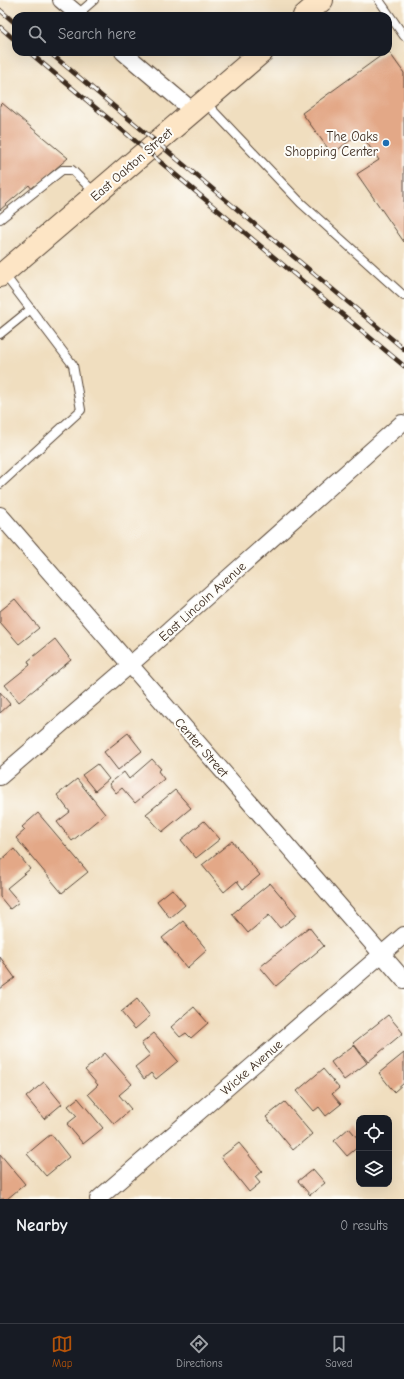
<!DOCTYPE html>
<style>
body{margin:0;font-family:"Comic Neue",sans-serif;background:#242831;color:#f1f3f6}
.controls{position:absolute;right:12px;bottom:12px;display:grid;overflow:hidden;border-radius:8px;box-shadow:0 4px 16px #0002}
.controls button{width:36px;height:36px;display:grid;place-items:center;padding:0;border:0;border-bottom:1px solid #363941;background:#171b24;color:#f1f3f6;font:20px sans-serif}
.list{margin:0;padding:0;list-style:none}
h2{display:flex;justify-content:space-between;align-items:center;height:52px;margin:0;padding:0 16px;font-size:17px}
h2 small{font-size:13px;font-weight:400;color:#9ea1a6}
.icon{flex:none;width:22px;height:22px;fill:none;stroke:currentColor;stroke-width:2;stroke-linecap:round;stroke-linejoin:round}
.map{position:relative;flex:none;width:404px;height:1199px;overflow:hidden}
.search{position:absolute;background:#171b24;box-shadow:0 4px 16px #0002;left:12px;right:12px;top:12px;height:44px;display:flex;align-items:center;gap:10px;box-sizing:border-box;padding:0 14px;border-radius:12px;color:#9ea1a6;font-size:15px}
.sheet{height:124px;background:#171b24}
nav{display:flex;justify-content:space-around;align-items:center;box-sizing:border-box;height:56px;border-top:1px solid #363941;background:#171b24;font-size:11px;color:#9ea1a6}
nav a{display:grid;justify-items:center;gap:2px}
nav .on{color:#b45309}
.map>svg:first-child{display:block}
</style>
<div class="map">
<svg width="404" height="1199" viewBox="0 0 404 1199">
<rect width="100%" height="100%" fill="#fdfcf7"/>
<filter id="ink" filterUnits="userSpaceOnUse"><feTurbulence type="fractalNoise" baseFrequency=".025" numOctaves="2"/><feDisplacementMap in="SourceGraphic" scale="8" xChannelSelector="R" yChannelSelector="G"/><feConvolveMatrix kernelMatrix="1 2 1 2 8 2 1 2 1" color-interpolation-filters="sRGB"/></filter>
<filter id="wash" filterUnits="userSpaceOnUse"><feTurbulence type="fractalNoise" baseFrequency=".012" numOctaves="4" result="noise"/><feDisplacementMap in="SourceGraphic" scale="16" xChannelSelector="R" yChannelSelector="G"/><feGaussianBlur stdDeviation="0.9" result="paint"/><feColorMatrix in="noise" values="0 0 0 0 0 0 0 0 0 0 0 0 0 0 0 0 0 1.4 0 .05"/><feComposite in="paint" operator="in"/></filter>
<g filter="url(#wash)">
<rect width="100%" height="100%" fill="#f0debf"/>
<g id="blocks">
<g fill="#e3a887">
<path d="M386,52H389L404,73V242L357,174L379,160L360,133L332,154L302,113Z"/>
<path d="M2,103L68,158L32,189L29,185L0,210V105Z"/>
<path d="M15,599L39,628L19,644L0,622V611Z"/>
<path d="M55,639L71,660L19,702L5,685L30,665L28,661Z"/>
<path d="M0,692L10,704L0,713Z"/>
<path d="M128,733L142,751L118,770L104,752Z"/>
<path d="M152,759L161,769L158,771L164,779L135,803L122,788L116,793L109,784L124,772L129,779Z"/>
<path d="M97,764L109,779L95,791L82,775Z"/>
<path d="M77,779L105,814L72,841L57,822L70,812L57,795Z"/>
<path d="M175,790L191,808L162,832L146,814Z"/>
<path d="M38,813L88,872L62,893L16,838L25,830L22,827Z"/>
<path d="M204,821L220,839L196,858L181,840Z"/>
<path d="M232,841L260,875L243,889L237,881L224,892L202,865Z"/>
<path d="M14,849L30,869L7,888L19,902L10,909L0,897V861Z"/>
<path d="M270,883L297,915L280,928L269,915L248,933L232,914Z"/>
<path d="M172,889L185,905L170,918L157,901Z"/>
<path d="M183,921L207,950L187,968L162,938Z"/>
<path d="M309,927L324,946L276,986L260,967Z"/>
<path d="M0,957L15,978L0,989Z"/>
<path d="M137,999L150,1016L135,1029L121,1012Z"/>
<path d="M194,1007L208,1023L191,1038L186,1033L180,1037L171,1027Z"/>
<path d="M388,1015L403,1033L368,1062L353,1043Z"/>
<path d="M154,1033L178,1061L156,1079L151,1073L144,1079L135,1067L150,1055L141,1044Z"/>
<path d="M354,1045L367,1063L344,1080L331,1062Z"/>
<path d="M105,1053L132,1084L119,1095L131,1109L114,1124L88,1094L98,1085L85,1070Z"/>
<path d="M404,1053V1083L394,1092L379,1073Z"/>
<path d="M323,1069L339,1088L332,1094L341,1104L326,1116L319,1107L314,1111L297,1091Z"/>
<path d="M44,1082L62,1104L44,1119L26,1097Z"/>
<path d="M78,1098L103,1128L83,1144L67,1124L77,1116L68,1106Z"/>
<path d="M285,1102L312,1134L293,1150L266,1117Z"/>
<path d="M349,1128L359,1140V1146L347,1156L334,1141Z"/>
<path d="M51,1134L69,1157L46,1176L27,1154Z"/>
<path d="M239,1143L262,1171L255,1177L260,1183L249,1192L221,1157Z"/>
<path d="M0,1154L25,1184L7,1199H0Z"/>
<path d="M313,1169L325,1183L310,1195L298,1181Z"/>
</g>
</g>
</g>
<g filter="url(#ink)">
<use href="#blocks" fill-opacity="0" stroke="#564536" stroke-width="1"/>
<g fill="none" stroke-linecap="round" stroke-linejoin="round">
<defs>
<g id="service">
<path d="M379,0L404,36"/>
<path d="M78,14L94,0"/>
<path d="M204,101L301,203L404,296"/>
<path d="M0,219L62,170H72L96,194"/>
<path d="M0,334L31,309"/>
<path d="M0,484L81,410L73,365L4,274"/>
</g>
<g id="minor">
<path d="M61,0L80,16"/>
<path d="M123,52L193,111"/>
<path d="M0,515L404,980"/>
<path d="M0,777L130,665L402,423"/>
<path d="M98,1199L404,935"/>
</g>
<g id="secondary">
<path d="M304,16L322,0"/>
<path d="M0,276L262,52"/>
</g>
</defs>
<use href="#service" stroke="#564536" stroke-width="10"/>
<use href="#minor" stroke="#564536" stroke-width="18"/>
<use href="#secondary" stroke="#564536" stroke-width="24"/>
<use href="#service" stroke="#fff" stroke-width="8"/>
<use href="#minor" stroke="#fff" stroke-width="16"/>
<use href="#secondary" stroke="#fde5c5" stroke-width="22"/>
<defs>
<g id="rail">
<path d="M0,10L16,24"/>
<path d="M0,27L16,41"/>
<path d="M29,52L404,366"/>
<path d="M49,52L404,349"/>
</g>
</defs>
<use href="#rail" stroke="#3b2a1e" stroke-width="4.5"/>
<use href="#rail" stroke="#fdfcf7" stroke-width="3" stroke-dasharray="9" stroke-linecap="butt"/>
</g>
</g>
<circle fill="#1f6fb2" stroke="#fdfcf7" stroke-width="1.5" cx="386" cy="143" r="4"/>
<g text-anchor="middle" stroke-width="4" stroke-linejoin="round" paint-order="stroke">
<g font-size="13" fill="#3b2a1e" stroke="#fdfcf7" text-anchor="end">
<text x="378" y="141">The Oaks<tspan x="378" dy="15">Shopping Center</tspan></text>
</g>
<g font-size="13" fill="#3b2a1e" stroke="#fdfcf7">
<text transform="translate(131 164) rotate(-41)" y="5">East Oakton Street</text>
<text transform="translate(202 601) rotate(-42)" y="5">East Lincoln Avenue</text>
<text transform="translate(202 747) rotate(49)" y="5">Center Street</text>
<text transform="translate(251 1067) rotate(-41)" y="5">Wicke Avenue</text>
</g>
</g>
</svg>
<div class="controls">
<button><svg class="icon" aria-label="locate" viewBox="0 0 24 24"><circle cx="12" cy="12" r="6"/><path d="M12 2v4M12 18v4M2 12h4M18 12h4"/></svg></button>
<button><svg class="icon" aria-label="layers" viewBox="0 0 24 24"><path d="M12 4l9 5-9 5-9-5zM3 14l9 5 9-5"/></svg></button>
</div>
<div class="search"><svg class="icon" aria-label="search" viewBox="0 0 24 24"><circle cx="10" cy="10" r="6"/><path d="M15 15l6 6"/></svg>Search here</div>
</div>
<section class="sheet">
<h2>Nearby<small>0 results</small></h2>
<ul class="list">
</ul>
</section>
<nav>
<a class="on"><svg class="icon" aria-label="map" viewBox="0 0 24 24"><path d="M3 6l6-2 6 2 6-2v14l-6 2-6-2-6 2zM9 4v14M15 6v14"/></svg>Map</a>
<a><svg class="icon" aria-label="directions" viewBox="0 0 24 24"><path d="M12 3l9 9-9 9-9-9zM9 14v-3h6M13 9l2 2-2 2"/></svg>Directions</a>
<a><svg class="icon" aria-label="saved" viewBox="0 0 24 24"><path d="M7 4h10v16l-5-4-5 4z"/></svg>Saved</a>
</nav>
